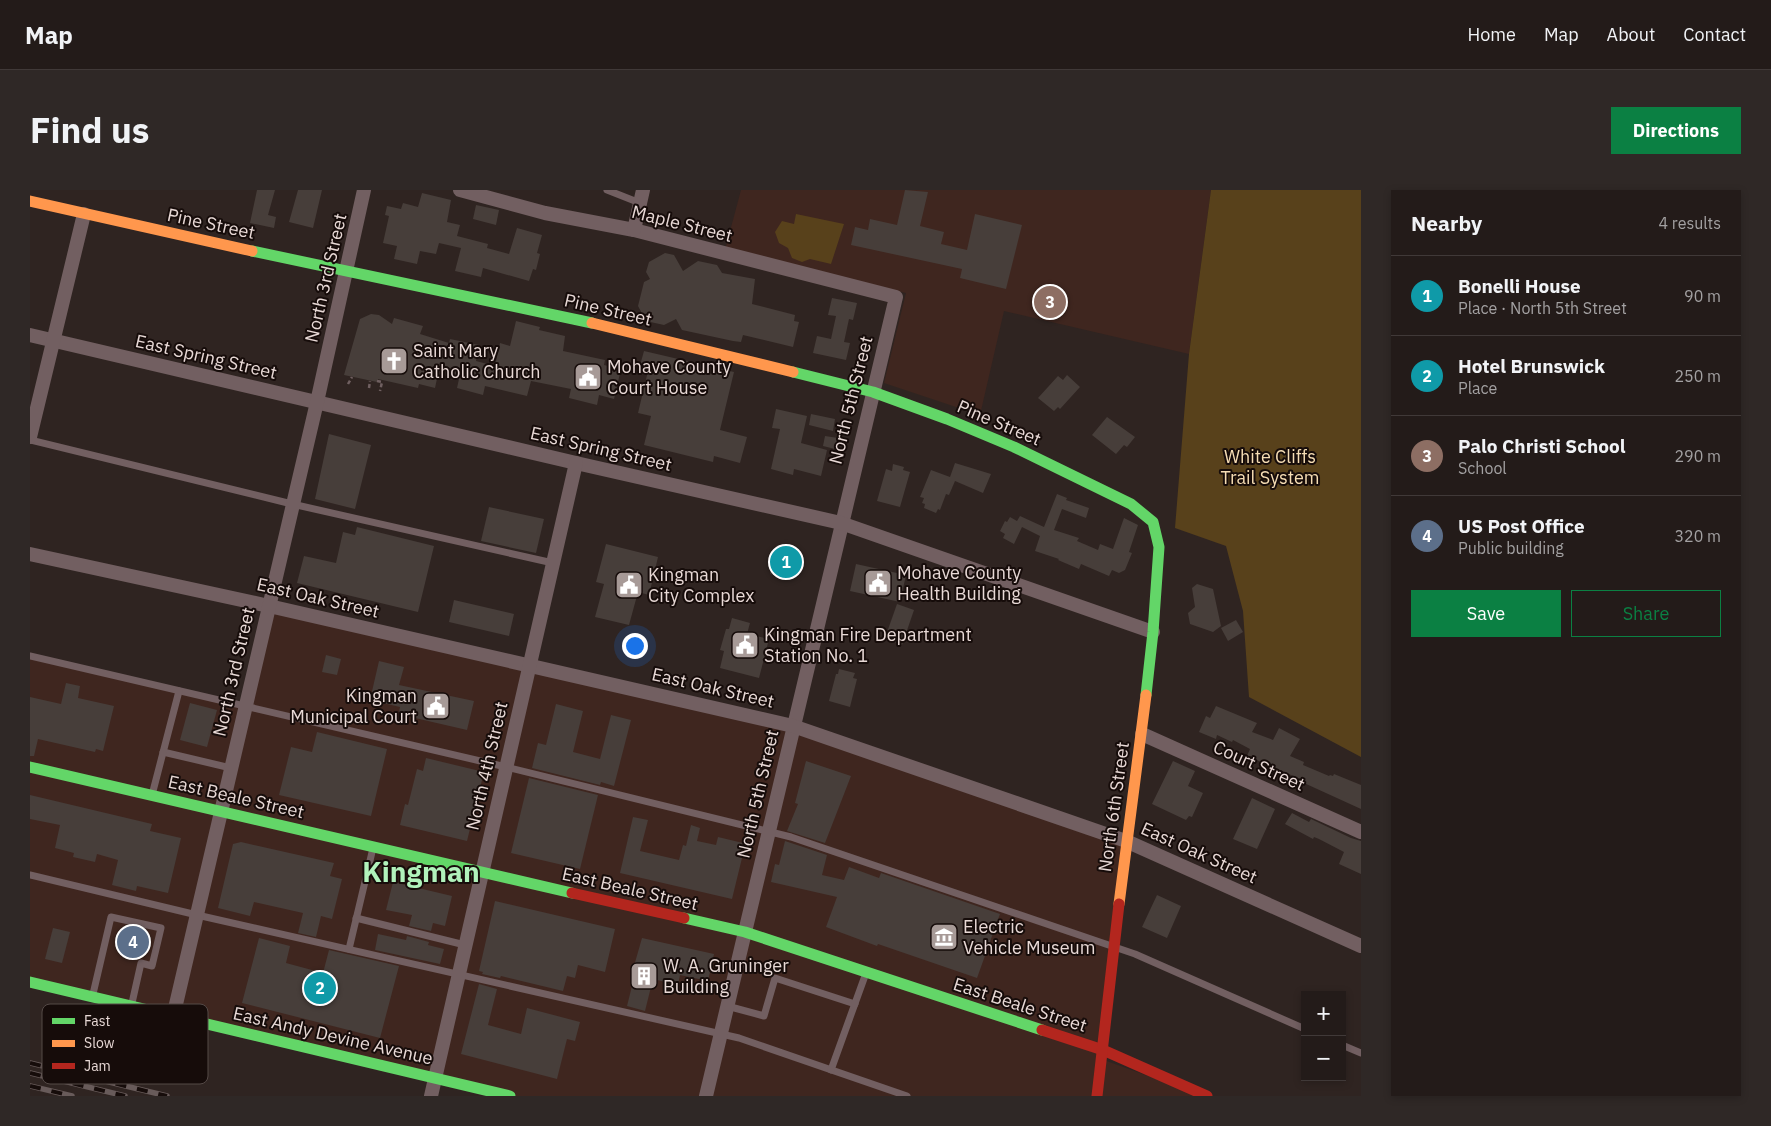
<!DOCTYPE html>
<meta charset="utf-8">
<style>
body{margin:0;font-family:"IBM Plex Sans",sans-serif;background:#2f2826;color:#f1f3f6}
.controls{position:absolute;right:15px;bottom:15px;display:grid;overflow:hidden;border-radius:0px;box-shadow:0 2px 8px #0003}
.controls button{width:45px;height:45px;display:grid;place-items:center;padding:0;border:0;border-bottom:1px solid #403938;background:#231b19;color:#f1f3f6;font:25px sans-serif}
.you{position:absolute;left:604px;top:455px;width:18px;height:18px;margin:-12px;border:4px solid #fff;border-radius:50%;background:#1a73e8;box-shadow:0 0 0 8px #1a73e833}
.badge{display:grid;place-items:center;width:32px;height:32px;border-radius:50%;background:#0b8043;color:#fff;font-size:16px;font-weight:700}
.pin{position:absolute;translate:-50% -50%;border:2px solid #fff;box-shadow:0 1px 5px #0006}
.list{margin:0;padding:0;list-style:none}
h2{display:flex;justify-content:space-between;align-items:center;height:65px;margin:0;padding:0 20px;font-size:21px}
h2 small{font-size:16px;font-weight:400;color:#a3a1a2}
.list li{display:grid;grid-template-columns:32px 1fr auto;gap:15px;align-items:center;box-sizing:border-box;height:80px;padding:0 20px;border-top:1px solid #403938}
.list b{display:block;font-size:19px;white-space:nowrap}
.list p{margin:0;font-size:16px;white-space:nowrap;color:#a3a1a2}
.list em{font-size:16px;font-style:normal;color:#a3a1a2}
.actions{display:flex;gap:10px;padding:15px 20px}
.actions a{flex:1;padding:11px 0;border:1px solid #0b8043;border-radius:0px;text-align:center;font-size:18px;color:#0b8043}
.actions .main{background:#0b8043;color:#fff}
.map{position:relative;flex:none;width:1331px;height:906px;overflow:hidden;border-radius:0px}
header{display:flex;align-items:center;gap:30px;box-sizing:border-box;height:70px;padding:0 25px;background:#231b19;border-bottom:1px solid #403938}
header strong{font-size:24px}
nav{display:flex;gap:28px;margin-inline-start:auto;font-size:18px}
.intro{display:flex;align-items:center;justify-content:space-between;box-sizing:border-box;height:120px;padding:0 30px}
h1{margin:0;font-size:35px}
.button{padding:12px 22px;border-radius:0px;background:#0b8043;color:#fff;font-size:18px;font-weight:700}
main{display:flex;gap:30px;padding:0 30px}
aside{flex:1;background:#231b19;border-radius:0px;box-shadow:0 2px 8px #0003}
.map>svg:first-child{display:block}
</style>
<header>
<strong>Map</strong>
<nav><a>Home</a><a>Map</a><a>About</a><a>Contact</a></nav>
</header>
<div class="intro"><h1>Find us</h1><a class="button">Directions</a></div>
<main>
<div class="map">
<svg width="1331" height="906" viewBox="0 0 1331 906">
<rect width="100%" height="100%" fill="#2f2421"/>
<g fill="#3f261f">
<path d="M711,0H1181L1159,164L974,121L950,225L854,193L876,103L695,60Z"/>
<path d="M239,416L763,536L1096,651L1071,869L1174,906H480L0,792V466L215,517Z"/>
</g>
<g fill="#58411b">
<path d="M1181,0H1331V567L1219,507L1213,421L1196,356L1145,338L1159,164Z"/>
<path d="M766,24L814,34L801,74L780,69L772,72L762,68L758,58L749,53L745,42L752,31L764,34Z"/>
</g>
<g fill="#473e3a">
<path d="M227,0H245L238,25L246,27L244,38L220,33Z"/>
<path d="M268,0H292L283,38L259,32Z"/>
<path d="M875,0L898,2L890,36L914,42L911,54L937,60L945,24L992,35L976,99L930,88L932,79L821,55L825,37L838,40L840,29L867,35Z"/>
<path d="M392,3L421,10L417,32L430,35L427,46L458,54L457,58L479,64L487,38L512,45L507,63L510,64L506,80L503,79L499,91L453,78L451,87L425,81L431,58L409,53L406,64L390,61L387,74L364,69L367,56L353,53L359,26L355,25L357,16L371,19L373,13L388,17Z"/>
<path d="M446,15L469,20L466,35L443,29Z"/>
<path d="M635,63L644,65L653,81L668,71L687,75L692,83L725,89L722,114L765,125L764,131L769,132L763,157L713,145L711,152L703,151L652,140L646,129L634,135L616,131L608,116L614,92L620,89L616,82L619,72Z"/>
<path d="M802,108L827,113L823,130L819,129L814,152L820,153L816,170L783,163L787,146L801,149L806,126L798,125Z"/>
<path d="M341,124L349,125L362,134L364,128L393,136L390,144L419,153L420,149L449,155L446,171L465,176L470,153L480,156L486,131L510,137L509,140L535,146L533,161L575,170L574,175L591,179L584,209L569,205L567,215L539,208L541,199L501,191L497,206L455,196L453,205L427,198L429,189L408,184L405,198L389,194L388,198L348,189L347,192L314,185L330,129Z"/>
<path d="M614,161L704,182L690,240L717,247L710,273L684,266L683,272L614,255L621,226L608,223L618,181L609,179Z"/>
<path d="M1037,185L1050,197L1030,219L1028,217L1024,221L1008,208L1028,186L1033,190Z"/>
<path d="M746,219L777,226L771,253L797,260L791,286L764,279L763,285L741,279L750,239L742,238Z"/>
<path d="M781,224L805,229L803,241L779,235Z"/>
<path d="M1077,227L1105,247L1097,257L1094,255L1086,264L1062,245Z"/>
<path d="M299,244L341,255L325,319L285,309Z"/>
<path d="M795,246L808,248L805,259L793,256Z"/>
<path d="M925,273L961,284L953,303L925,291L919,305L916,304L910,320L908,319L906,323L894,318L895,314L892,313L894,308L890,307L901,280L920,287Z"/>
<path d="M863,274L874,277L873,280L880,282L870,317L847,311L856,279L862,281Z"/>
<path d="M1027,304L1037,308L1036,310L1059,318L1056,328L1032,319L1024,340L1049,348L1047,351L1068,360L1070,354L1083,359L1094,328L1108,335L1099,362L1102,363L1095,380L1089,383L1082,380L1079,386L1051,374L1049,379L1028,370L1029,369L1005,361L1010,346L992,337L984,354L973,348L975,344L970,341L975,331L977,332L980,327L987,331L990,326L1014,337Z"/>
<path d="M459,317L514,329L506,363L451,351Z"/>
<path d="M327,337L404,356L388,422L267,393L274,366L306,373L313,342L325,345Z"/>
<path d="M576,354L628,367L619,405L608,402L599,435L565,427L574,394L566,392Z"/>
<path d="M747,355L771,361L764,389L740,384Z"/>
<path d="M826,374L876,385L870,412L820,401Z"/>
<path d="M1167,394L1183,399L1191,436L1183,442L1160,434L1158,423L1165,417L1162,398Z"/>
<path d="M424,410L484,424L479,446L419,432Z"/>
<path d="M867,414L884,420L872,455L855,448Z"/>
<path d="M702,428L720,433L717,444L739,449L729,488L690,478L694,461L690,460L696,439H699Z"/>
<path d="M1206,430L1213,442L1198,451L1191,438Z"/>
<path d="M296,465L311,469L307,485L292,482Z"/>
<path d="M349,471L374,477L369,495L444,511L437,540L385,528L386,526L369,522L370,517L340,510Z"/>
<path d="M809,479L825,483L823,488L827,489L820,517L799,511L806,484H808Z"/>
<path d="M36,493L50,496L48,508L84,516L73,561L66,559L65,562L8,549L4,566H0V507L31,514Z"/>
<path d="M160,513L187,520L177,557L150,550Z"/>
<path d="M526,514L553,521L543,562L570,569L581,525L601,530L584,596L571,592L570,595L502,578L508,553L516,555Z"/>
<path d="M1186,516L1227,533L1222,542L1243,550L1249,538L1270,549L1260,566L1274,572L1273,575L1299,586L1300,585L1303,586L1304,584L1331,595V619L1274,593L1275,591L1217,566L1220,559L1203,550L1202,552L1187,545L1186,549L1169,542L1176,526L1180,528Z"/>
<path d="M287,542L357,559L341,626L249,605L261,557L282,562Z"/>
<path d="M396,568L454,582L437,651L370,635L375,614L378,615L387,579L393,581Z"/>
<path d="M776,571L821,586L795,653L757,641L768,614L765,613Z"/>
<path d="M1143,571L1165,581L1158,596L1173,603L1162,627L1159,626L1156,630L1122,614Z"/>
<path d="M499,588L568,605L550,679L481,663Z"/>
<path d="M0,605L122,634L120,641L151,648L138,703L107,696L106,701L82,695L88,670L67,664L65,672L43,667L44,663L25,658L30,635L0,629Z"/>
<path d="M1222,608L1245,619L1227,659L1203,649Z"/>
<path d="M1262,623L1279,632L1281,629L1321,648L1331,651V684L1309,674L1314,662L1289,649L1284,647L1283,649L1255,634Z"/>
<path d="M603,627L618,630L610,661L649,670L653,655L656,656L661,635L670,638L667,651L686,655L688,647L713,653L709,667L712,668L702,709L590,683Z"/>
<path d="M755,651L797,665L792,685L814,690L819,677L849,688L851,683L970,724L947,788L848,754L847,756L796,737L807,707L741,692L745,674L749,675Z"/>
<path d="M211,652L304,673L300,686L312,689L302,729L291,726L286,747L268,743L273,723L224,712L220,726L188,718L203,654Z"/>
<path d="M363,692L422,706L415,736L403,733L401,741L379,736L382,725L356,720Z"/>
<path d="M1127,705L1151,716L1137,748L1112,737Z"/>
<path d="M465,711L585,739L575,782L548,775L545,788L537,786L533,801L471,786L470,788L452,784L453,782L449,781Z"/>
<path d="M23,738L40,742L32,773L15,769Z"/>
<path d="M90,740L121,747L117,763L86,756Z"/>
<path d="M348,744L376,750L377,746L399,752L398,755L414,759L410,774L345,760Z"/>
<path d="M229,748L260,756L256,773L293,783L299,760L369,776L350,848L212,813Z"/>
<path d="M612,748L684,764L678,791L650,785L648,795L623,789L615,821L597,816L605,784L602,783Z"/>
<path d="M449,794L467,799L458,835L491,844L497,818L550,832L545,851L537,849L527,889L431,864Z"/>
</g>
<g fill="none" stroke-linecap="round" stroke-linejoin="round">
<g stroke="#706061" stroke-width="2.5" stroke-dasharray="4 2.5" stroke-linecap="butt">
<path d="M347,191L352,192L350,201"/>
<path d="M318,194L322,187"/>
<path d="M339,198L340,191"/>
</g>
<g stroke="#725f61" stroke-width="7">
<path d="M577,0L610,13"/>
<path d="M0,250L262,314L523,373"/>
<path d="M0,466L476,577L761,647L1105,764L1275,839"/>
<path d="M133,562L201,578"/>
<path d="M122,605L149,501"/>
<path d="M0,685L167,725L709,848L877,906"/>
<path d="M326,728L435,755"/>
<path d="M319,759L343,658"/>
<path d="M63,804L81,727L131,738L122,776L111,773L102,813"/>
<path d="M697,816L734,826L745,788L825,814"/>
<path d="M1312,855L1331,863"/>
<path d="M801,880L836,783"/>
</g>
<g stroke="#725f61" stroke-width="14">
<path d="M430,0L515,23L604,40L866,107L676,906"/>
<path d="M604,40L613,0"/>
<path d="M0,145L546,273L811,333L1123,442"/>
<path d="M0,247L54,24"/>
<path d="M0,364L239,416L763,536L1096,651L1331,756"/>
<path d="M1112,544L1331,642"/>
<path d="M143,827L287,212L334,0"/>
<path d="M401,906L546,273"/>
</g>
<g stroke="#63d668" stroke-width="11">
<path d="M222,61L562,133"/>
<path d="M763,182L843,202L917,229L984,257L1101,314L1123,332L1129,357L1123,442L1116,505"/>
<path d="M0,577L542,703"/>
<path d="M654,728L715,742L1012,840"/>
<path d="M0,792L480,906"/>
</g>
<g stroke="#ff974d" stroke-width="11">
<path d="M0,11L222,61"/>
<path d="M562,133L763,182"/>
<path d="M1089,714L1116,505"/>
</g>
<g stroke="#b3261e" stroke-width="11">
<path d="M542,703L654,728"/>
<path d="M1012,840L1073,860L1177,906"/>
<path d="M1067,906L1089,714"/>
</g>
<defs>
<g id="rail">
<path d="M0,873L137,906"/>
<path d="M0,883L95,906"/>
<path d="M0,896L42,906"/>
</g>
</defs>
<use href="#rail" stroke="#685b5a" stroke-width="5.5"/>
<use href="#rail" stroke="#160c0a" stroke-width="4" stroke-dasharray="11" stroke-linecap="butt"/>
</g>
<defs>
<symbol id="church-square" viewBox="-11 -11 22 22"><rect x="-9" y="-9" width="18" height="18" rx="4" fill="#a79a97" stroke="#160c0a"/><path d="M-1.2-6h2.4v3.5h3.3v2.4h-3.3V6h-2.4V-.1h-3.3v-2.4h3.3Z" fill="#fff"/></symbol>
<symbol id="civic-square" viewBox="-11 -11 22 22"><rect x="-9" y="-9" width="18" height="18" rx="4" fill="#a79a97" stroke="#160c0a"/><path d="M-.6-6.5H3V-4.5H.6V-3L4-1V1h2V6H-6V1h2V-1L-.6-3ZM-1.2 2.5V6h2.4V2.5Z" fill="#fff"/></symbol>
<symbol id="museum-square" viewBox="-11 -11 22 22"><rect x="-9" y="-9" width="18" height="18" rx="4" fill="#a79a97" stroke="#160c0a"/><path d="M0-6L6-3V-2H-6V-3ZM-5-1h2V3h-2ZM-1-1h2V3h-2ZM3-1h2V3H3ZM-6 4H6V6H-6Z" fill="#fff"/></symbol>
<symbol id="building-square" viewBox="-11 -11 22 22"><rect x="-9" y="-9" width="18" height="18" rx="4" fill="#a79a97" stroke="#160c0a"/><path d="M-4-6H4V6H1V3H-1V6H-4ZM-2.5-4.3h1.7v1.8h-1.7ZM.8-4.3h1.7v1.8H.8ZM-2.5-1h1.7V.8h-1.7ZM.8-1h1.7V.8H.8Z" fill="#fff"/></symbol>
</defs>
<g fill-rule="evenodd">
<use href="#church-square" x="348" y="155" width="32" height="32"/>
<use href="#civic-square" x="542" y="171" width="32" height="32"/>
<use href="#civic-square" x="832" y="377" width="32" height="32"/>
<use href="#civic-square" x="583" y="379" width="32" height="32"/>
<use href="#civic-square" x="699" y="439" width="32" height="32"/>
<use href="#civic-square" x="390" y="500" width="32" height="32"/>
<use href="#museum-square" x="898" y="731" width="32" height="32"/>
<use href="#building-square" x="598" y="770" width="32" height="32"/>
</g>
<g text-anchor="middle" stroke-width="4" stroke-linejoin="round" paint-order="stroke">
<g font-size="18" fill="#e8d9d6" stroke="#160c0a">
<text transform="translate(181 34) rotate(12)" y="6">Pine Street</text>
<text transform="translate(652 34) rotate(14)" y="6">Maple Street</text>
<text transform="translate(296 88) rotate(-77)" y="6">North 3rd Street</text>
<text transform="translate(578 120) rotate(13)" y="6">Pine Street</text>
<text transform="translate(176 167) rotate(13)" y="6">East Spring Street</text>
<text transform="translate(821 210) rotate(-76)" y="6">North 5th Street</text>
<text transform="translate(969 233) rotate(23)" y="6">Pine Street</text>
<text transform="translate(571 259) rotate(13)" y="6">East Spring Street</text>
<text transform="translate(288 408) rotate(13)" y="6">East Oak Street</text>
<text transform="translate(204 482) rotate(-77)" y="6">North 3rd Street</text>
<text transform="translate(683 498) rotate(13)" y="6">East Oak Street</text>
<text transform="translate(457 576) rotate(-77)" y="6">North 4th Street</text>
<text transform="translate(1229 576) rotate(24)" y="6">Court Street</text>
<text transform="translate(728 604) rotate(-77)" y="6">North 5th Street</text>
<text transform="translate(206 607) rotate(13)" y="6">East Beale Street</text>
<text transform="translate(1084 617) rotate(-82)" y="6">North 6th Street</text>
<text transform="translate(1169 663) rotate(24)" y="6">East Oak Street</text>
<text transform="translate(600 699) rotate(13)" y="6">East Beale Street</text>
<text transform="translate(990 815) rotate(18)" y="6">East Beale Street</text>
<text transform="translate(303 846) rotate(13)" y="6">East Andy Devine Avenue</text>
</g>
<g font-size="18" fill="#e8d9d6" stroke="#160c0a" text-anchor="start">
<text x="383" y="167">Saint Mary<tspan x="383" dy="21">Catholic Church</tspan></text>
<text x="577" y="183">Mohave County<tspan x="577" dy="21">Court House</tspan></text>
<text x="867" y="389">Mohave County<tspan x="867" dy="21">Health Building</tspan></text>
<text x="618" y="391">Kingman<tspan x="618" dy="21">City Complex</tspan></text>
<text x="734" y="451">Kingman Fire Department<tspan x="734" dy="21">Station No. 1</tspan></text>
<text x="387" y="512" text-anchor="end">Kingman<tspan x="387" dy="21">Municipal Court</tspan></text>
<text x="933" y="743">Electric<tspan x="933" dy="21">Vehicle Museum</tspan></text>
<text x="633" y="782">W. A. Gruninger<tspan x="633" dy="21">Building</tspan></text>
</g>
<g font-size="18" fill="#f6ddb4" stroke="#160c0a">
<text x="1240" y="273">White Cliffs<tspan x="1240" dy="21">Trail System</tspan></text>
</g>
<g font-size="28" font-weight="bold" fill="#b1f2bb" stroke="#160c0a">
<text x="391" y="692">Kingman</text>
</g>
</g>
<rect x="12" y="814" width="166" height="80" rx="8" fill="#160c0a" stroke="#554a47" stroke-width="1"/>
<rect x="22" y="828" width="23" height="6" fill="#63d668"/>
<rect x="22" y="850" width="23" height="7" fill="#ff974d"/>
<rect x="22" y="873" width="23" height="6" fill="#b3261e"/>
<g font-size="14" fill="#e8d9d6">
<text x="54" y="836">Fast</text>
<text x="54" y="858">Slow</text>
<text x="54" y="881">Jam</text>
</g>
</svg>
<div class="controls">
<button>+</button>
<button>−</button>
</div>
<div class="you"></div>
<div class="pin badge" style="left:756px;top:372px;background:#0f9aa8">1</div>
<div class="pin badge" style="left:290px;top:798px;background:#0f9aa8">2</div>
<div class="pin badge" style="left:1020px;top:112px;background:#8d6e63">3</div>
<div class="pin badge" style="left:103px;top:752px;background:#5c6f8a">4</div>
</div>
<aside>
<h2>Nearby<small>4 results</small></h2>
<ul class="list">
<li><span class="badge" style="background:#0f9aa8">1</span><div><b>Bonelli House</b><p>Place · North 5th Street</p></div><em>90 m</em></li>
<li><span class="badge" style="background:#0f9aa8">2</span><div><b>Hotel Brunswick</b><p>Place</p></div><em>250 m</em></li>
<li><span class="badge" style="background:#8d6e63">3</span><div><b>Palo Christi School</b><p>School</p></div><em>290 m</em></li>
<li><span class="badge" style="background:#5c6f8a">4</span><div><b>US Post Office</b><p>Public building</p></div><em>320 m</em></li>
</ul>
<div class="actions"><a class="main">Save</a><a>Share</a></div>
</aside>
</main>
